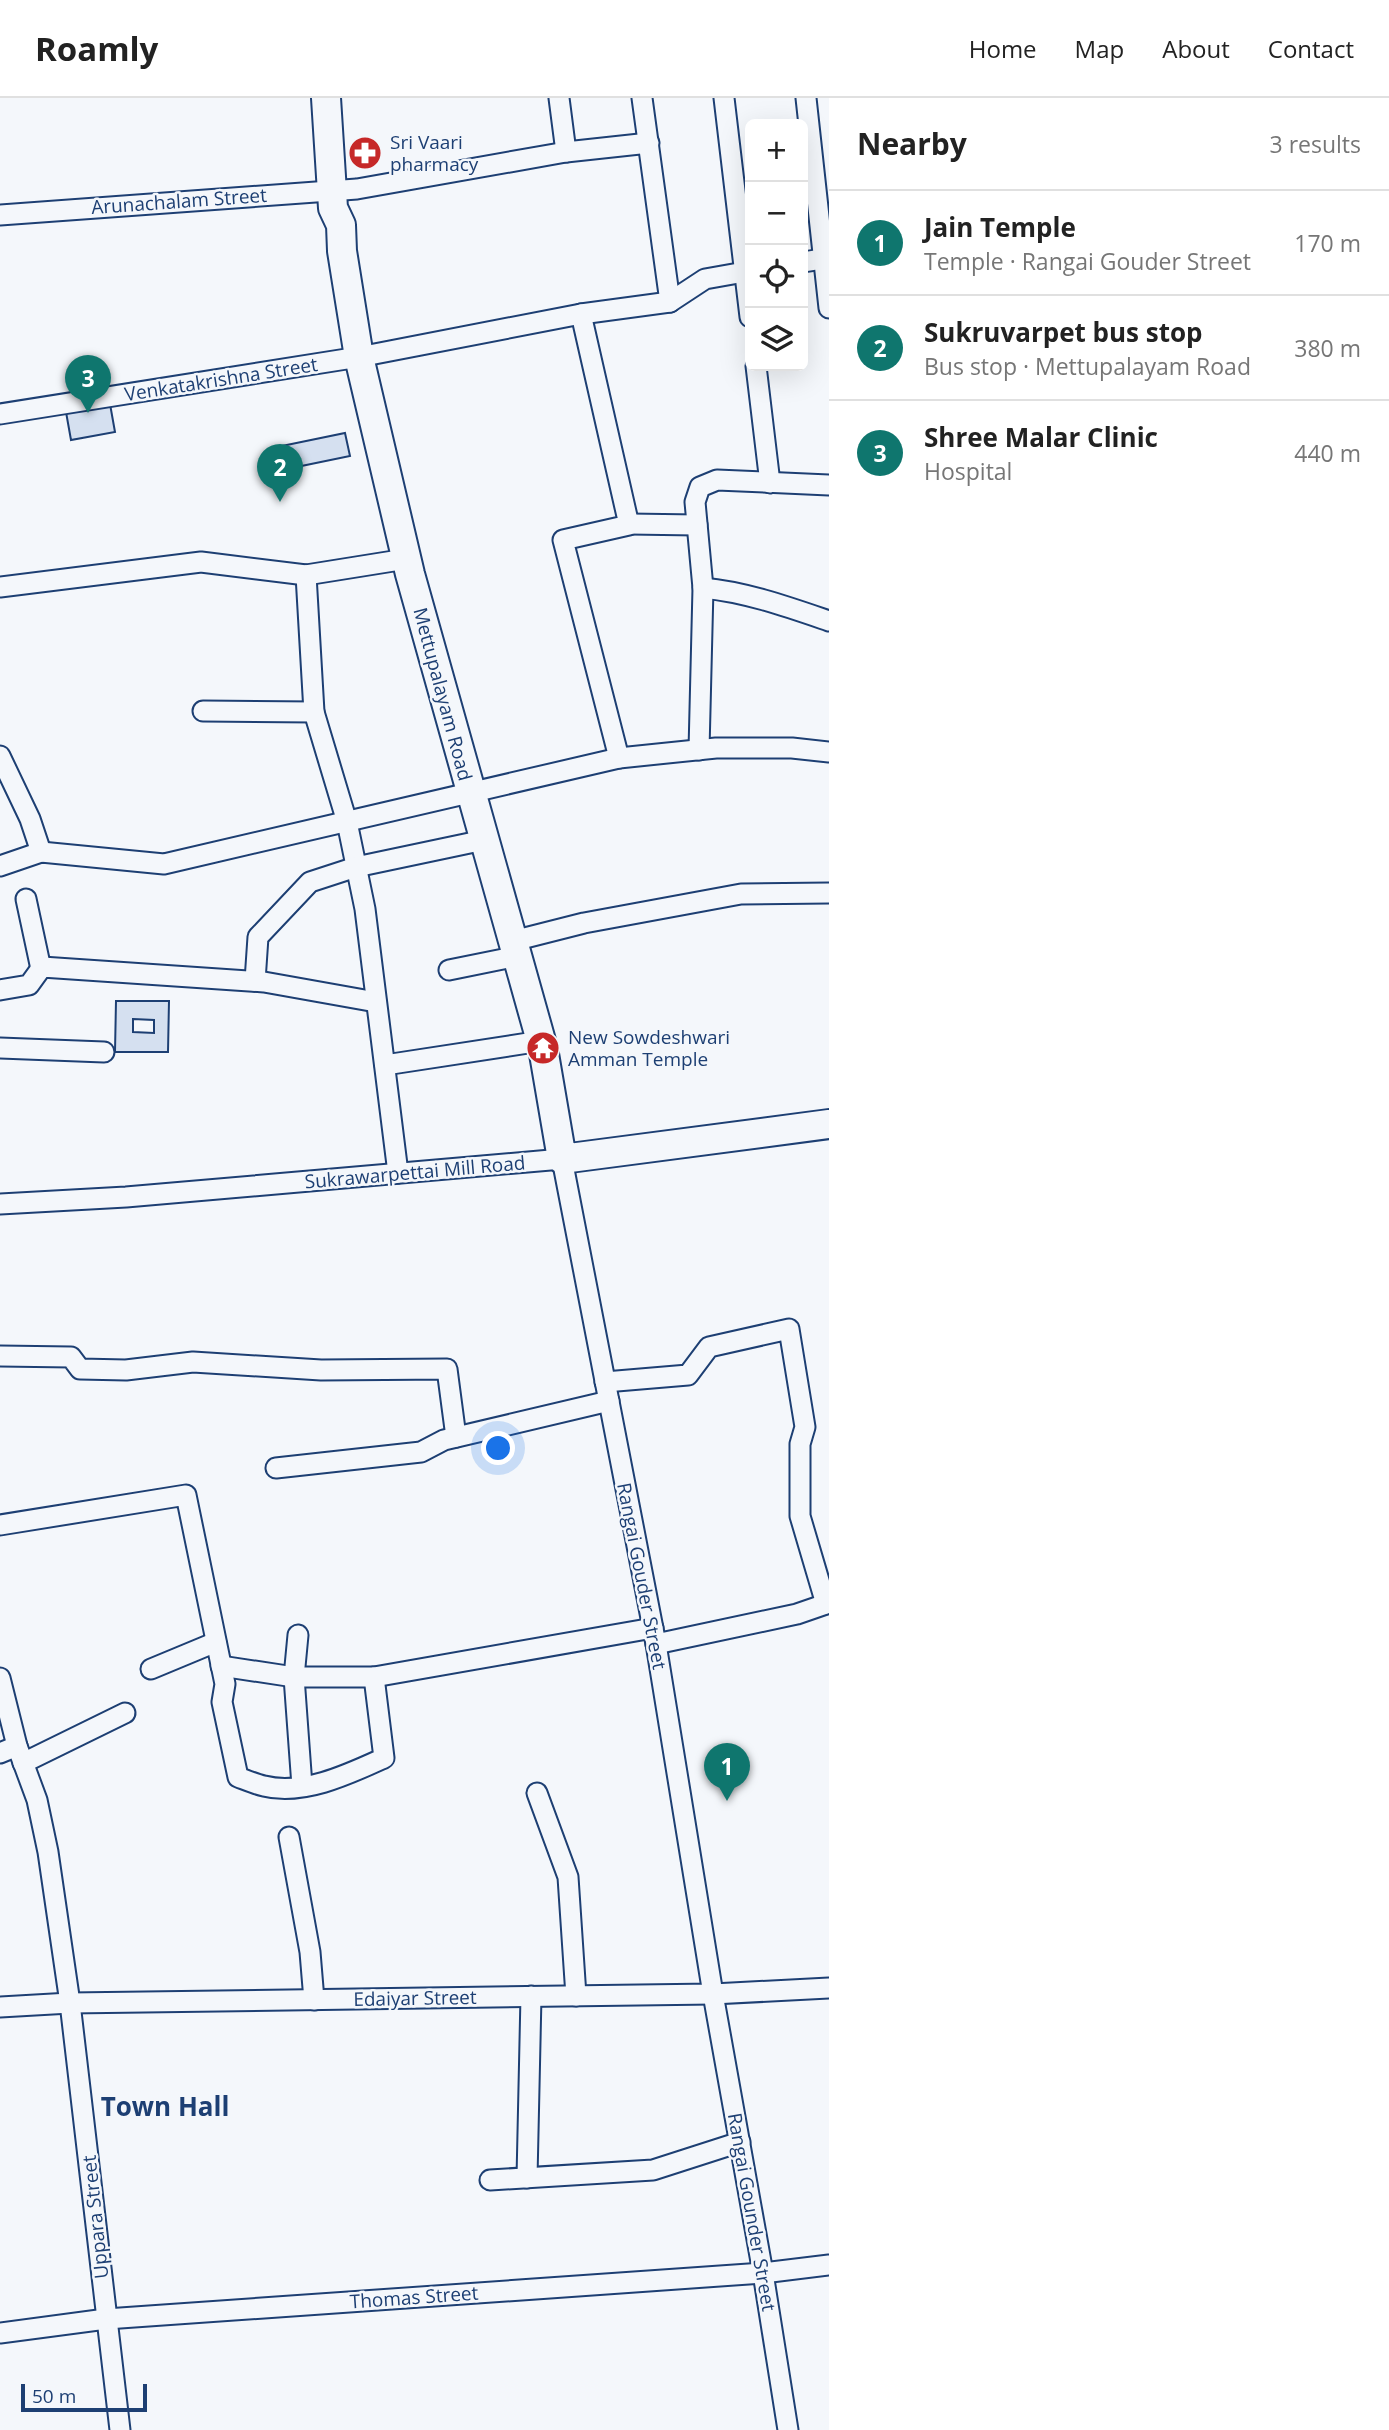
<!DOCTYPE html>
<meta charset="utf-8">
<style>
body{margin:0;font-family:"Open Sans",sans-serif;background:#f6f6f6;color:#222}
.controls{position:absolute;right:21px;top:21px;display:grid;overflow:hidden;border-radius:10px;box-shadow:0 7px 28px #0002}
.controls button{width:63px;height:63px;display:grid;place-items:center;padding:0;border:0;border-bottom:2px solid #e0e0e0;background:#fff;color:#222;font:35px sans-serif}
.scale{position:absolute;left:21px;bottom:18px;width:126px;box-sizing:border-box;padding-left:7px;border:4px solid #1d3f73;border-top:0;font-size:19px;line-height:24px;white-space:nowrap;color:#1d3f73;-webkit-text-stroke:5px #f4f7fb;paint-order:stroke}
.you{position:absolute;left:499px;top:1351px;width:24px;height:24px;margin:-18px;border:5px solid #fff;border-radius:50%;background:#1a73e8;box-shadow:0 0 0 10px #1a73e833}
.badge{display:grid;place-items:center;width:46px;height:46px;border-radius:50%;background:#0f766e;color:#fff;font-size:23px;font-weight:700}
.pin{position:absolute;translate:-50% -58px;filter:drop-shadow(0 2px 4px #0008)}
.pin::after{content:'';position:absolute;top:37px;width:24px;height:21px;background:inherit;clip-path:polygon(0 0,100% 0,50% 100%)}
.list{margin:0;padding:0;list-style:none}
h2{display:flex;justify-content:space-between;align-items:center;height:91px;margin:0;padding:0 28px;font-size:30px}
h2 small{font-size:23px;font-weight:400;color:#767676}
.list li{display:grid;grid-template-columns:46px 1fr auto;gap:21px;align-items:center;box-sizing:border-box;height:105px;padding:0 28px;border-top:2px solid #e0e0e0}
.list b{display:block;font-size:26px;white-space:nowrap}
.list p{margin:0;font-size:23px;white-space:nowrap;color:#767676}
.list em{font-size:23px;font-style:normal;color:#767676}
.icon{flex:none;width:38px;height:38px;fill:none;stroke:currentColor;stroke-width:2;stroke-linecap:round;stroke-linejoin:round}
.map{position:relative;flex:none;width:829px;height:2332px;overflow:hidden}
header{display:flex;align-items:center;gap:42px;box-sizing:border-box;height:98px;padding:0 35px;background:#fff;border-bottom:2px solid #e0e0e0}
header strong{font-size:33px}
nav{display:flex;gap:38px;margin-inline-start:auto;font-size:24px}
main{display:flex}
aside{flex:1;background:#fff}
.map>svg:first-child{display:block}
</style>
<header>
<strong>Roamly</strong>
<nav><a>Home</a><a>Map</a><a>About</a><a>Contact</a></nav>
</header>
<main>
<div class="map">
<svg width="829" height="2332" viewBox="0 0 829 2332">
<rect width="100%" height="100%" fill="#f4f7fb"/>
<g fill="#d5e0f0" stroke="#1d3f73" stroke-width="2" fill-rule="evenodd">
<path d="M110,306L115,334L71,342L66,314Z"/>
<path d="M345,335L350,358L277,373L272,350Z"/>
<path d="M116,903H169L168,954H115ZM133,921L154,922V935L133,934Z"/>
</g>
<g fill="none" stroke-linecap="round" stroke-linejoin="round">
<defs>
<g id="minor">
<path d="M559,0L566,54"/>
<path d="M642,0L670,204"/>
<path d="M724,0L750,219"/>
<path d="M806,0L829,210"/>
<path d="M0,117L357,91L566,54L649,45"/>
<path d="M803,164L829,160"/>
<path d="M581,216L629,427L563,442L619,660"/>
<path d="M756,268L770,385"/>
<path d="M0,316L359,259L581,216L670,204L705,181L750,173"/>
<path d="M629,426L697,427"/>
<path d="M0,489L201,464L306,477L406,461"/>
<path d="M703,490C746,494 788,509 829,523"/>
<path d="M203,613L314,614L306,477"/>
<path d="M314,614L347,724L365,811L398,1075"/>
<path d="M699,652L703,490L695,404L700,389L717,382L829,387"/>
<path d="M0,658L30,721L41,754"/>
<path d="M0,768L41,754L164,766L619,660L716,650H792L829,654"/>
<path d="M26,801L41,871"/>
<path d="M513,843L584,825L741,796L829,795"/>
<path d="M449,872L518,858"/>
<path d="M255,883L258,839L310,784L356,769L484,742"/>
<path d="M0,892L29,887L42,869L264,884L376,904"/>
<path d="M0,950L104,954"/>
<path d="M385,967L541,943"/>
<path d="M0,1106L126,1099L562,1061L656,1546L713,1896L763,2175L788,2332"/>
<path d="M0,1258L71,1259L80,1271L126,1272L193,1264L321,1272L447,1271L456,1339"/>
<path d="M605,1284L688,1277L709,1249L789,1231L805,1329L800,1346V1418L826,1506"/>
<path d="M276,1370L421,1354L444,1342L609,1303"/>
<path d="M0,1427L186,1397L225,1586L222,1604L238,1679C246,1682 255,1686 264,1688C303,1698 349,1676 384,1660L374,1579"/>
<path d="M298,1537L294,1579L302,1688"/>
<path d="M656,1546L797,1516L829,1505"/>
<path d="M221,1568L294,1579H374L653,1530"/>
<path d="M151,1571L216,1544"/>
<path d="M0,1580L17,1648L37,1702L48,1754L70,1905L120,2332"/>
<path d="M0,1655L17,1648"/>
<path d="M23,1665L125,1615"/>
<path d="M537,1695L568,1779L576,1898"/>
<path d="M289,1739L310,1854L314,1902"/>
<path d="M0,1909L70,1905L713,1896L829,1890"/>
<path d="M527,2080L531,1898"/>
<path d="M490,2082L653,2072L740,2044"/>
<path d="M0,2235L106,2221L763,2175L829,2167"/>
</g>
<path id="highway" d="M326,0L333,110L341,127L342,153L359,259L410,476L543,950L562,1061L829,1026"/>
</defs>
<use href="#minor" stroke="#1d3f73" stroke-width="23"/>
<use href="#highway" stroke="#1d3f73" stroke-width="32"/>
<use href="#minor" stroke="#f4f7fb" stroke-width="19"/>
<use href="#highway" stroke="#f4f7fb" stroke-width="28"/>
</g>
<defs>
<symbol id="pharmacy-disc" viewBox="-11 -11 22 22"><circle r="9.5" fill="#c62828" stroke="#f4f7fb"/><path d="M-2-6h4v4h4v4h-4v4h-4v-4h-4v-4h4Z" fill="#fff"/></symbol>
<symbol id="temple-disc" viewBox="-11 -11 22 22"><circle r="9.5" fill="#c62828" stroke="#f4f7fb"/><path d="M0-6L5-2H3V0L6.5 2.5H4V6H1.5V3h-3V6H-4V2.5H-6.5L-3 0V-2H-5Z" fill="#fff"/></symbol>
</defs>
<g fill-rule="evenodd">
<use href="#pharmacy-disc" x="346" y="36" width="38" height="38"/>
<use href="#temple-disc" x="524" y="931" width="38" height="38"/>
</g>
<g text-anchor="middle" stroke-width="5" stroke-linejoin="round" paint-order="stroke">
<g font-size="19" fill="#1d3f73" stroke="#f4f7fb" text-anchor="start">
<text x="390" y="51">Sri Vaari<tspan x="390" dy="22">pharmacy</tspan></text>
<text x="568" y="946">New Sowdeshwari<tspan x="568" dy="22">Amman Temple</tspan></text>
</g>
<g font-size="19" fill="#1d3f73" stroke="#f4f7fb">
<text transform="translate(179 103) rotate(-4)" y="7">Arunachalam Street</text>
<text transform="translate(221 281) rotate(-9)" y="7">Venkatakrishna Street</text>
<text transform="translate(443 596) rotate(75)" y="7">Mettupalayam Road</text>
<text transform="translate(415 1074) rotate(-5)" y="7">Sukrawarpettai Mill Road</text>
<text transform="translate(642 1478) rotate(79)" y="7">Rangai Gouder Street</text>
<text transform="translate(415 1900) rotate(-1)" y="7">Edaiyar Street</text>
<text transform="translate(752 2114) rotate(80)" y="7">Rangai Gounder Street</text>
<text transform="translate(95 2119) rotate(-96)" y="7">Uppara Street</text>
<text transform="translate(414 2199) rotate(-4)" y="7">Thomas Street</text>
</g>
<g font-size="26" font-weight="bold" fill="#1d3f73" stroke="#f4f7fb">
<text x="165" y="2018">Town Hall</text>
</g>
</g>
</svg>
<div class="controls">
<button>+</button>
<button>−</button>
<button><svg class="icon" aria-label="locate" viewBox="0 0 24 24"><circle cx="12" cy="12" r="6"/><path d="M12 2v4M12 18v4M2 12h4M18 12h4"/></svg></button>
<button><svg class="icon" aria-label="layers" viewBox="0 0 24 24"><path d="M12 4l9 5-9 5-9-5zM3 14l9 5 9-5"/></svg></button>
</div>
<div class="scale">50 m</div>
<div class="you"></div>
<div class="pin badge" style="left:727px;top:1703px">1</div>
<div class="pin badge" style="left:280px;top:404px">2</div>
<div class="pin badge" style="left:88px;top:315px">3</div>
</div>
<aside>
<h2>Nearby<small>3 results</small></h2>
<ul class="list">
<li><span class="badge">1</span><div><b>Jain Temple</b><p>Temple · Rangai Gouder Street</p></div><em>170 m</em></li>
<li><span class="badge">2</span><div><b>Sukruvarpet bus stop</b><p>Bus stop · Mettupalayam Road</p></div><em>380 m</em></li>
<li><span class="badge">3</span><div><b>Shree Malar Clinic</b><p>Hospital</p></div><em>440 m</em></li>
</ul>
</aside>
</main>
